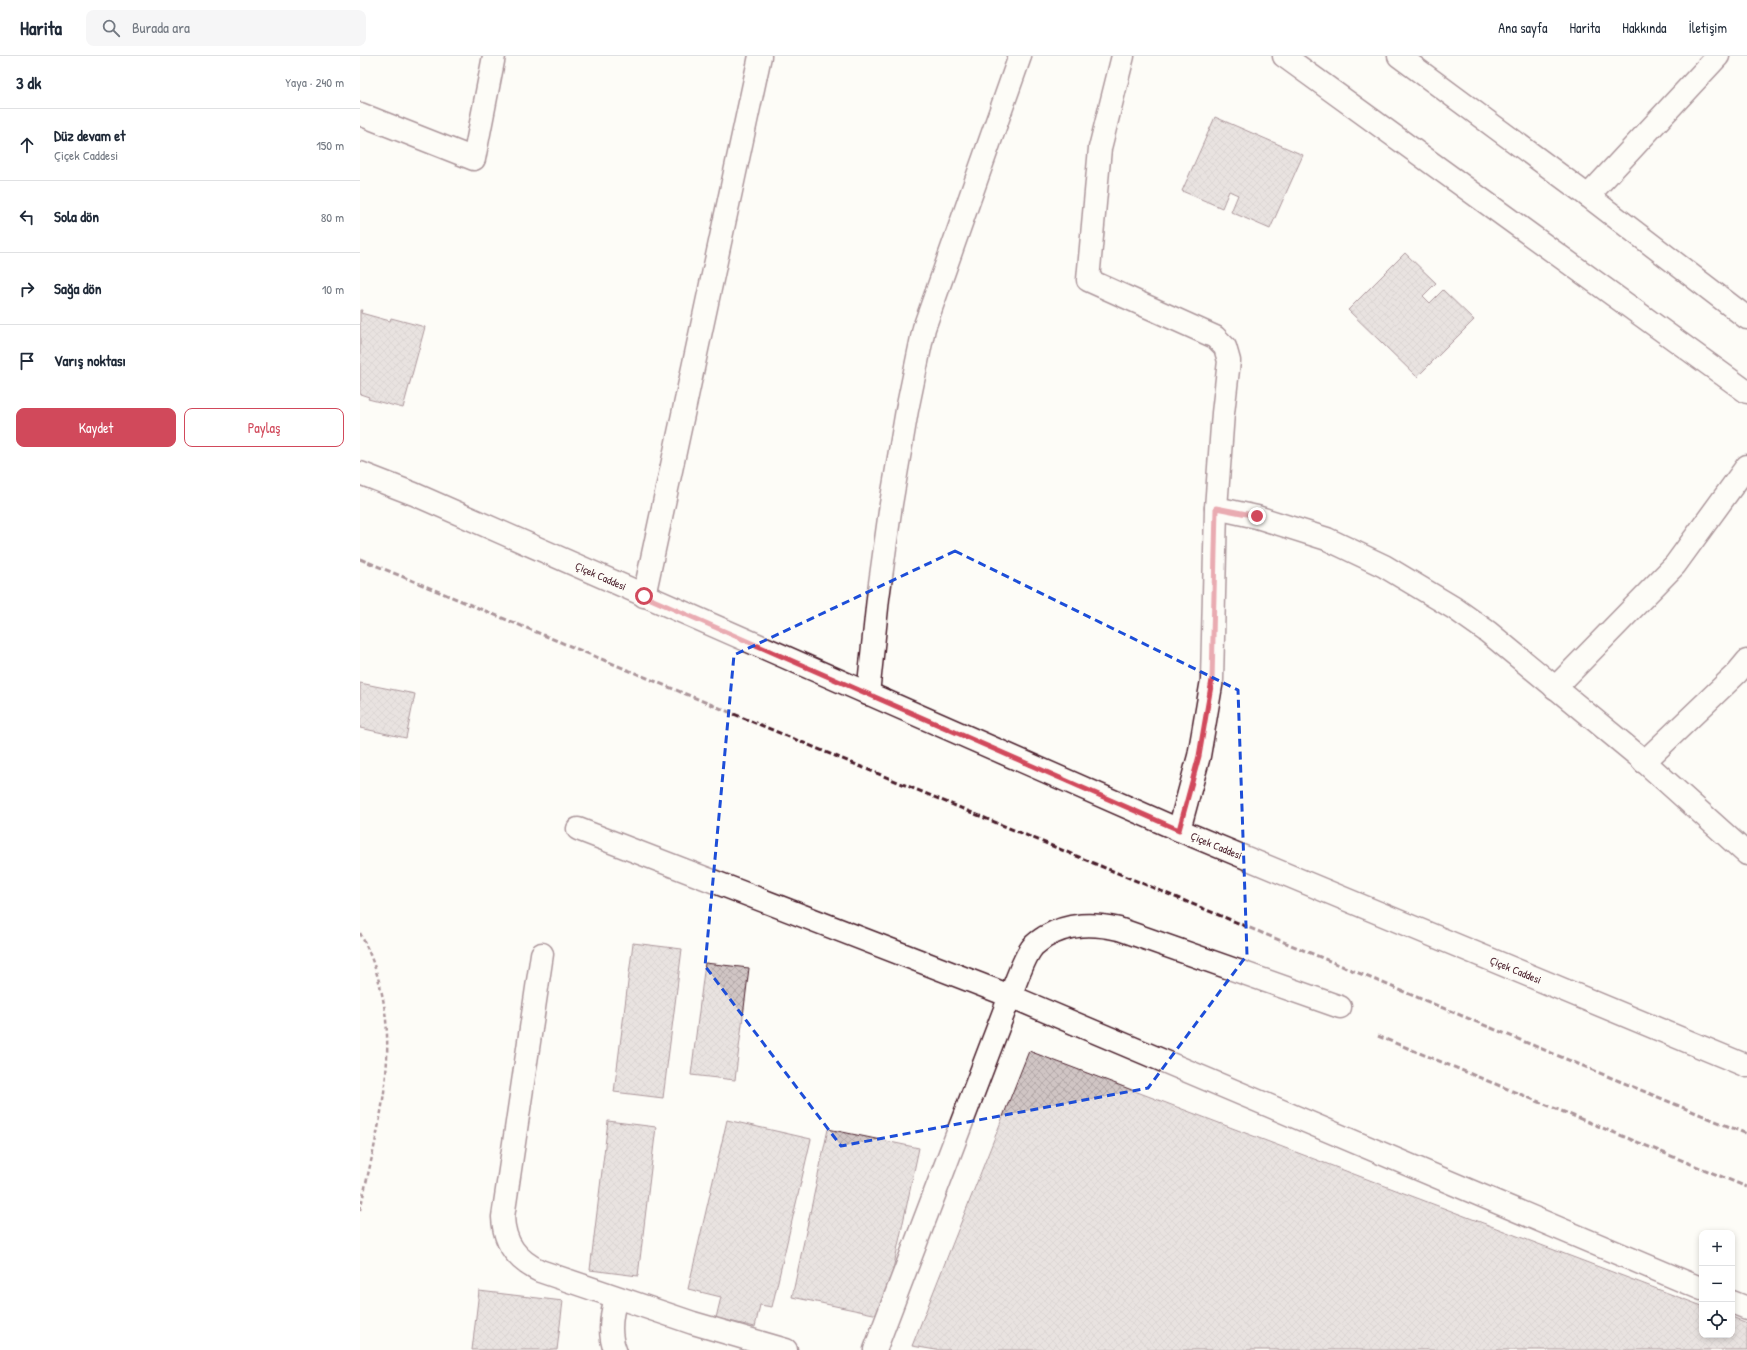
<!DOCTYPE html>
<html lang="tr">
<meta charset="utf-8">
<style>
body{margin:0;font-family:"Patrick Hand",sans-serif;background:#f6f6f7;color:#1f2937}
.controls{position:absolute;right:12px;bottom:12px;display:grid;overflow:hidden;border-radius:8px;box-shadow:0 2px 6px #0003}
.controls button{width:36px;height:36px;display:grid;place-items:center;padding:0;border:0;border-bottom:1px solid #e0e1e3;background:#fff;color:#1f2937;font:20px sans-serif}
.stop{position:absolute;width:12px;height:12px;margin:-9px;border:3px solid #d1495b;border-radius:50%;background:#fff}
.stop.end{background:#d1495b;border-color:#fff;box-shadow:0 1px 4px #0008}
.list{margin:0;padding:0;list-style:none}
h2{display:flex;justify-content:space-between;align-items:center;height:52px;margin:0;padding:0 16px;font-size:17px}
h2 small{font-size:13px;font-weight:400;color:#747a83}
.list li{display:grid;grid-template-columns:26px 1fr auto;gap:12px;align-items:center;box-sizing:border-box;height:72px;padding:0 16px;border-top:1px solid #e0e1e3}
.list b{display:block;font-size:15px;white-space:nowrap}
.list p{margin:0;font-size:13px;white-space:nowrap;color:#747a83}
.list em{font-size:13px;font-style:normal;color:#747a83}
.actions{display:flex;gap:8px;padding:12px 16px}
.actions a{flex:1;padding:9px 0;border:1px solid #d1495b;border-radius:8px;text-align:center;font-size:14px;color:#d1495b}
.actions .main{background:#d1495b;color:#fff}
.icon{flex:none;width:22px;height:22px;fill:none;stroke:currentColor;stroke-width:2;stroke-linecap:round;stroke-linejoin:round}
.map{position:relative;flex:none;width:1387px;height:1294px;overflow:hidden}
header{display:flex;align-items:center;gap:24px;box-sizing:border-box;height:56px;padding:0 20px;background:#fff;border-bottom:1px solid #e0e1e3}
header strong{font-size:19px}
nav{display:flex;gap:22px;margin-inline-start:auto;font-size:14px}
.search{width:280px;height:36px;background:#f6f6f7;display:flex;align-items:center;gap:10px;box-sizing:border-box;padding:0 14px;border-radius:8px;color:#747a83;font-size:15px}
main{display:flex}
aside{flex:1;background:#fff}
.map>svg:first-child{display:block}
</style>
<header>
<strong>Harita</strong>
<div class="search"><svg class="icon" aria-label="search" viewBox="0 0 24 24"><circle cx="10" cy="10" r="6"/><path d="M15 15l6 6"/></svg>Burada ara</div>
<nav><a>Ana sayfa</a><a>Harita</a><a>Hakkında</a><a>İletişim</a></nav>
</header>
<main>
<aside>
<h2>3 dk<small>Yaya · 240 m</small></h2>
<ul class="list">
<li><svg class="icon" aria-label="ahead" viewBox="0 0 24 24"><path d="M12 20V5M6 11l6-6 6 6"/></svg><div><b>Düz devam et</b><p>Çiçek Caddesi</p></div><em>150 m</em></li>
<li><svg class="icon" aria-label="left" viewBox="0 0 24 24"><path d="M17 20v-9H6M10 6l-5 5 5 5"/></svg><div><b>Sola dön</b></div><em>80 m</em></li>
<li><svg class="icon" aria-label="right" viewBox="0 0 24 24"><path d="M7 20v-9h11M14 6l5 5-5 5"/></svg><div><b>Sağa dön</b></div><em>10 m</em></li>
<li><svg class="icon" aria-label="arrive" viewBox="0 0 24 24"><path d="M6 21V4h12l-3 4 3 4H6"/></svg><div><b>Varış noktası</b></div></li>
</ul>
<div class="actions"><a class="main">Kaydet</a><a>Paylaş</a></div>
</aside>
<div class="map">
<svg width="1387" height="1294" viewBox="0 0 1387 1294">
<defs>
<pattern id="building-cross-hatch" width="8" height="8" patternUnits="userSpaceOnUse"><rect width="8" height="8" fill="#d0c5c4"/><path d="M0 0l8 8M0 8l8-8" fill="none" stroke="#b4a9a9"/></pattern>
</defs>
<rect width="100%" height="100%" fill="#fdfcf7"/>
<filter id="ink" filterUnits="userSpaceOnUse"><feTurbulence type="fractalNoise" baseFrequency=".025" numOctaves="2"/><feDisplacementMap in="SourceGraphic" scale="8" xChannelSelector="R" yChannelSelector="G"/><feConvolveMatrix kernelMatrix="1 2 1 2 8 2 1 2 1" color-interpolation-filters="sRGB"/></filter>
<g filter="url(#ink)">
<g fill="url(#building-cross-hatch)" stroke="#4a1f2b">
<path d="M855,61L943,99L910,173L871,156L878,139L869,135L862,152L822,135Z"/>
<path d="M1045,197L1076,227L1063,240L1070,247L1083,234L1114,264L1057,321L988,254Z"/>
<path d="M0,254H2L1,257L30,265L31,262L65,271L43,352L8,343L9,341L0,338Z"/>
<path d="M0,627L55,638L46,682L0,672Z"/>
<path d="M273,887L322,893L303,1042L254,1036Z"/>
<path d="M345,907L389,912L375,1024L331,1019Z"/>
<path d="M669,995L1342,1250V1279H1372V1261L1387,1267V1294H576L552,1290Z"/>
<path d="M367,1064L451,1083L412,1251L400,1249L395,1271L356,1262L361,1241L328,1233Z"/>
<path d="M248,1065L296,1071L278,1220L230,1214Z"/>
<path d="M468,1073L559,1092L523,1260L432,1241Z"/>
<path d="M119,1235L203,1245L197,1294H112Z"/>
</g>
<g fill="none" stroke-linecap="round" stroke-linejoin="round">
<defs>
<g id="minor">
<path d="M763,0L740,92L728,224L855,281L865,291L869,305L863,357L856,452L852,624L839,700L819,774"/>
<path d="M924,0L1387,336"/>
<path d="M1039,0L1228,140L1387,262"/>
<path d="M0,58L114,103L134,0"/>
<path d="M1228,140L1358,0"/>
<path id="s1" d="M0,417L54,438L819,774L1387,1010"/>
<path d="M856,452L897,461L967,483L1024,510L1094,552L1128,576L1277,699L1387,798"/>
<path d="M284,540L400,0"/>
<path d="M1195,632L1315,509L1387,410"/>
<path d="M508,638L518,542L531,448L547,354L564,272L660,0"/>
<path d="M1284,706L1377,617L1387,605"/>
<path d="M218,773L650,940L1342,1233"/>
<path d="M182,898L143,1161C144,1188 157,1204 180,1215L333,1267L426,1294"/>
<path d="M1372,1246L1387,1252"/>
<path d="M255,1294C248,1277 251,1259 256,1242"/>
<path d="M515,1294L650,940C656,926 663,904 671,893C674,888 681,884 685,881C709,867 733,867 759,873L980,951"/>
</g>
</defs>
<use href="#minor" stroke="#4a1f2b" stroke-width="25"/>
<path stroke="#4a1f2b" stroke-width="2.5" stroke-dasharray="4 3" stroke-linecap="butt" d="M0,877C49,971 21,1058 0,1154"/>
<use href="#minor" stroke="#fdfcf7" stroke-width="22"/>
<g stroke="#4a1f2b" stroke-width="3" stroke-dasharray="6 3" stroke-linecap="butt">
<path d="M0,503L1387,1078"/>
<path d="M1018,980L1387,1131"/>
</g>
</g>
</g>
<g fill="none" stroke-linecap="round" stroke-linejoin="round" filter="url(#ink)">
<path stroke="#d1495b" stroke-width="5" d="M284,540L819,774L839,700L852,624L856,452L897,460"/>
</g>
<path d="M0 0H1387V1294H0ZM595,495L878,634L887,899L788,1032L481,1090L345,910L374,599Z" fill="#fdfcf7" fill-opacity=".55" fill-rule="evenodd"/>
<path fill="none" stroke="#1d4ed8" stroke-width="3" stroke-dasharray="8 5" stroke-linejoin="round" d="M595,495L878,634L887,899L788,1032L481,1090L345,910L374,599Z"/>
<g text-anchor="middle" stroke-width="3" stroke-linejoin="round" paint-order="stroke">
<g font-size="11" fill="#4a1f2b" stroke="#fdfcf7">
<text dy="4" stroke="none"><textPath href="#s1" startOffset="262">Çiçek Caddesi</textPath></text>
<text dy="4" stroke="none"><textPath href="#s1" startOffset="934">Çiçek Caddesi</textPath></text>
<text dy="4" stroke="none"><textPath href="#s1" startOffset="1258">Çiçek Caddesi</textPath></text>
</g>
</g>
</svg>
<div class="controls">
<button>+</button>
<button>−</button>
<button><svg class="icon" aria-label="locate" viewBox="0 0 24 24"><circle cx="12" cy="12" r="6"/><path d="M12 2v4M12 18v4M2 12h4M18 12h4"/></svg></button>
</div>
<div class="stop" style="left:284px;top:540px"></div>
<div class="stop end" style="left:897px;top:460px"></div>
</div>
</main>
